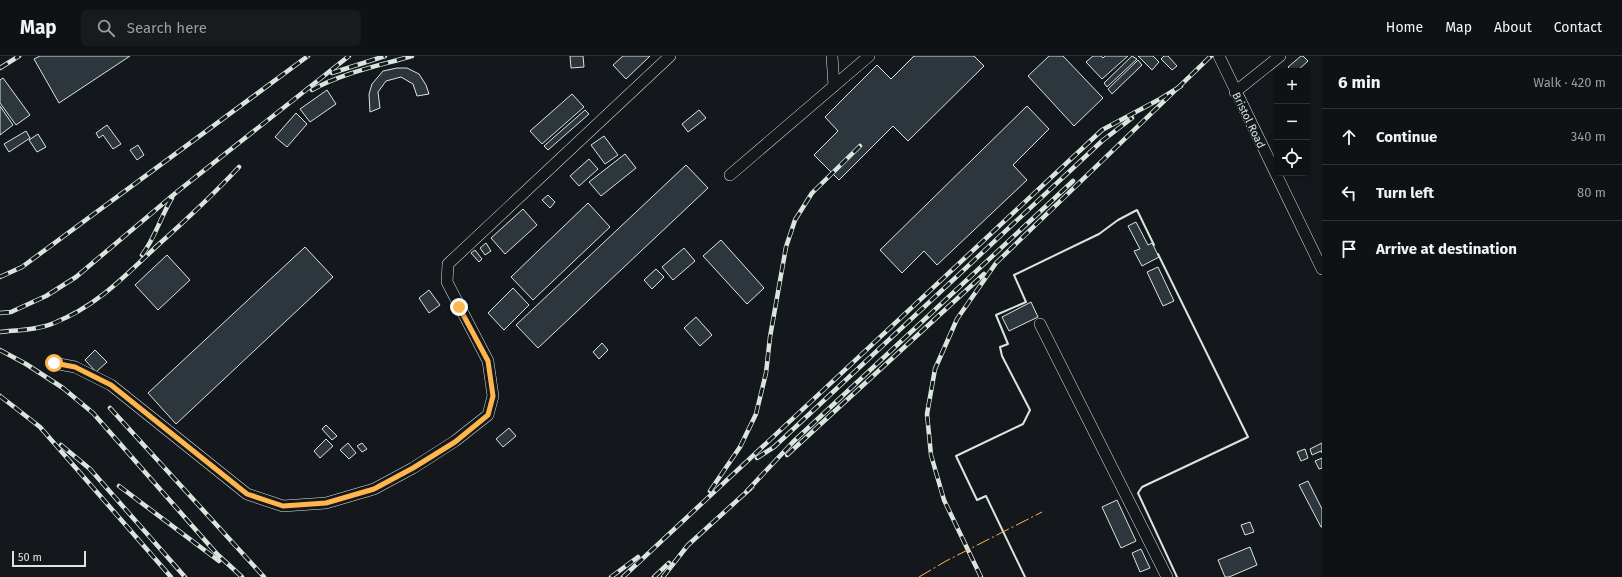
<!DOCTYPE html>
<meta charset="utf-8">
<style>
body{margin:0;font-family:"Fira Sans",sans-serif;background:#181b1e;color:#f1f3f6}
.controls{position:absolute;right:12px;top:12px;display:grid;overflow:hidden;border-radius:6px;box-shadow:0 2px 6px #0003}
.controls button{width:36px;height:36px;display:grid;place-items:center;padding:0;border:0;border-bottom:1px solid #2f3234;background:#0f1215;color:#f1f3f6;font:20px sans-serif}
.scale{position:absolute;left:12px;bottom:10px;width:74px;box-sizing:border-box;padding-left:4px;border:2px solid #d8e6dc;border-top:0;font-size:11px;line-height:14px;white-space:nowrap;color:#d8e6dc;-webkit-text-stroke:3px #14181c;paint-order:stroke}
.stop{position:absolute;width:12px;height:12px;margin:-9px;border:3px solid #ffb74d;border-radius:50%;background:#fff}
.stop.end{background:#ffb74d;border-color:#fff;box-shadow:0 1px 4px #0008}
.list{margin:0;padding:0;list-style:none}
h2{display:flex;justify-content:space-between;align-items:center;height:52px;margin:0;padding:0 16px;font-size:17px}
h2 small{font-size:13px;font-weight:400;color:#9b9ea0}
.list li{display:grid;grid-template-columns:26px 1fr auto;gap:12px;align-items:center;box-sizing:border-box;height:56px;padding:0 16px;border-top:1px solid #2f3234}
.list b{display:block;font-size:15px;white-space:nowrap}
.list em{font-size:13px;font-style:normal;color:#9b9ea0}
.icon{flex:none;width:22px;height:22px;fill:none;stroke:currentColor;stroke-width:2;stroke-linecap:round;stroke-linejoin:round}
.map{position:relative;flex:none;width:1322px;height:521px;overflow:hidden}
header{display:flex;align-items:center;gap:24px;box-sizing:border-box;height:56px;padding:0 20px;background:#0f1215;border-bottom:1px solid #2f3234}
header strong{font-size:19px}
nav{display:flex;gap:22px;margin-inline-start:auto;font-size:14px}
.search{width:280px;height:36px;background:#181b1e;display:flex;align-items:center;gap:10px;box-sizing:border-box;padding:0 14px;border-radius:6px;color:#9b9ea0;font-size:15px}
main{display:flex}
aside{flex:1;background:#0f1215}
.map>svg:first-child{display:block}
</style>
<header>
<strong>Map</strong>
<div class="search"><svg class="icon" aria-label="search" viewBox="0 0 24 24"><circle cx="10" cy="10" r="6"/><path d="M15 15l6 6"/></svg>Search here</div>
<nav><a>Home</a><a>Map</a><a>About</a><a>Contact</a></nav>
</header>
<main>
<div class="map">
<svg width="1322" height="521" viewBox="0 0 1322 521">
<rect width="100%" height="100%" fill="#14181c"/>
<g fill="#2c363c" stroke="#d8e6dc">
<path d="M40,0H130L59,47L34,3Z"/>
<path d="M570,0H583L584,11L571,12Z"/>
<path d="M623,0H650L626,23L613,9Z"/>
<path d="M914,0H974L984,10L908,85L893,70L839,124L814,99L838,75L825,61L877,9L891,23Z"/>
<path d="M1049,0H1063L1103,42L1074,70L1028,20Z"/>
<path d="M1093,0H1101L1103,2L1105,0H1128L1102,23L1086,6Z"/>
<path d="M1132,0L1137,3L1107,31L1104,27Z"/>
<path d="M1138,0H1153L1159,6L1152,14Z"/>
<path d="M1164,0H1168L1177,10L1172,14L1161,3Z"/>
<path d="M1301,0H1303L1308,5L1297,15H1292L1288,11Z"/>
<path d="M1138,4L1142,9L1112,38L1108,33Z"/>
<path d="M397,12H407L419,18L426,29L429,38L417,40L413,28L401,21L386,25L378,36L380,52L370,56L369,38L372,28L383,15Z"/>
<path d="M3,22L30,59L16,69L0,47V24Z"/>
<path d="M327,34L336,48L310,66L300,53Z"/>
<path d="M572,38L584,51L542,88L530,75Z"/>
<path d="M0,50L13,69L0,79Z"/>
<path d="M1027,50L1049,73L1013,109L1027,124L937,209L924,195L902,217L880,194Z"/>
<path d="M585,54L589,58L548,94L544,90Z"/>
<path d="M699,54L706,62L688,76L682,68Z"/>
<path d="M296,57L307,68L287,91L275,81Z"/>
<path d="M107,69L121,88L113,93L103,79L99,82L96,77Z"/>
<path d="M26,75L30,82L9,96L4,88Z"/>
<path d="M38,78L46,91L37,96L29,84Z"/>
<path d="M604,80L618,99L605,108L591,89Z"/>
<path d="M138,89L144,99L137,104L130,94Z"/>
<path d="M625,98L636,112L601,140L589,126Z"/>
<path d="M589,103L598,113L579,130L570,120Z"/>
<path d="M686,109L708,132L538,292L516,269Z"/>
<path d="M548,139L555,146L550,152L542,144Z"/>
<path d="M588,147L610,171L533,244L511,221Z"/>
<path d="M523,153L537,169L505,198L491,182Z"/>
<path d="M1136,166L1148,189L1152,187L1159,201L1142,210L1134,195L1140,193L1128,170Z"/>
<path d="M721,184L764,232L747,248L703,200Z"/>
<path d="M486,187L491,195L485,199L480,192Z"/>
<path d="M305,191L333,221L176,368L148,337Z"/>
<path d="M684,192L695,205L673,224L662,211Z"/>
<path d="M475,194L482,203L479,206L471,197Z"/>
<path d="M167,199L190,224L158,254L135,229Z"/>
<path d="M1158,211L1174,245L1163,250L1147,216Z"/>
<path d="M656,213L664,221L652,233L644,224Z"/>
<path d="M513,232L529,249L504,274L488,257Z"/>
<path d="M429,234L440,249L429,257L419,242Z"/>
<path d="M1031,246L1038,261L1009,275L1002,261Z"/>
<path d="M696,261L712,279L700,290L684,272Z"/>
<path d="M602,287L608,294L599,303L593,296Z"/>
<path d="M95,294L107,306L96,316L85,304Z"/>
<path d="M326,369L337,380L332,384L322,373Z"/>
<path d="M509,372L516,380L503,391L496,383Z"/>
<path d="M326,383L333,390L320,402L314,395Z"/>
<path d="M348,387L356,397L349,403L340,394Z"/>
<path d="M362,387L367,393L362,396L357,390Z"/>
<path d="M1322,387V397L1321,395L1312,399L1310,393Z"/>
<path d="M1305,393L1308,402L1301,405L1297,396Z"/>
<path d="M1322,402V412L1319,413L1315,405Z"/>
<path d="M1308,425L1322,453V471H1321L1299,429Z"/>
<path d="M1117,444L1136,485L1121,492L1102,451Z"/>
<path d="M1250,466L1254,476L1245,479L1241,469Z"/>
<path d="M1250,491L1257,509L1229,521H1225L1218,504Z"/>
<path d="M1141,493L1150,512L1140,516L1132,497Z"/>
</g>
<g fill="none" stroke-linecap="round" stroke-linejoin="round">
<defs>
<g id="minor">
<path d="M832,0L834,30"/>
<path d="M1219,0L1322,213"/>
<path d="M1235,36L1280,0"/>
<path d="M730,119L869,0"/>
<path d="M1040,268L1167,521"/>
<path d="M54,307L75,311L111,329L247,438L283,450L326,447L374,433L413,412L455,385L488,359L493,340L488,305L447,226L448,208L670,0"/>
</g>
</defs>
<use href="#minor" stroke="#d8e6dc" stroke-width="12"/>
<use href="#minor" stroke="#14181c" stroke-width="11"/>
<defs>
<g id="rail">
<path d="M0,12L19,0"/>
<path d="M332,17L385,0"/>
<path d="M312,34C342,17 378,10 412,0"/>
<path d="M142,199C155,182 161,160 172,142"/>
<path d="M0,221L22,211L308,0"/>
<path d="M0,257L11,256L46,240L76,221L178,135L349,0"/>
<path d="M0,276C17,274 38,274 54,267C97,250 125,220 158,189C186,164 213,139 239,111"/>
<path d="M0,294L26,308L63,332L93,357L217,498L242,521"/>
<path d="M0,340L40,371L171,521"/>
<path d="M110,352L264,521"/>
<path d="M61,389L90,413L185,521"/>
<path d="M787,399L984,218"/>
<path d="M757,402L774,391L1102,85L1132,62"/>
<path d="M119,430L219,505"/>
<path d="M710,435L740,391L756,358L766,317L770,281L786,191L795,164L812,137L860,90"/>
<path d="M747,435L793,386L1073,125"/>
<path d="M611,521L638,501"/>
<path d="M623,521L1102,74L1160,43L1181,30"/>
<path d="M654,521L669,507"/>
<path d="M663,521L688,489L752,431"/>
<path d="M981,521L944,444L931,399L927,358L935,313L957,263L996,207L1211,0"/>
</g>
</defs>
<use href="#rail" stroke="#d8e6dc" stroke-width="4.5"/>
<use href="#rail" stroke="#14181c" stroke-width="3" stroke-dasharray="9" stroke-linecap="butt"/>
<g stroke="#d8e6dc" stroke-width="2">
<path d="M1158,198L1248,381L1142,431L1138,437L1177,521"/>
<path d="M1025,521L986,440L977,444L956,400L1023,368L1030,354L1002,300L1000,291L1008,288L996,259L1026,246L1014,219L1099,178L1118,164L1137,154L1154,189"/>
</g>
<path stroke="#ffb74d" stroke-width="1" stroke-dasharray="14 3 2 3" stroke-linecap="butt" d="M919,521L946,505L1042,456"/>
</g>
<g fill="none" stroke-linecap="round" stroke-linejoin="round">
<path stroke="#ffb74d" stroke-width="5" d="M54,307L75,311L111,329L247,438L283,450L326,447L374,433L413,412L455,386L488,359L493,340L488,305L459,251"/>
</g>
<g text-anchor="middle" stroke-width="3" stroke-linejoin="round" paint-order="stroke">
<g font-size="11" fill="#d8e6dc" stroke="#14181c">
<text transform="translate(1249 64) rotate(64)" y="4">Bristol Road</text>
</g>
</g>
</svg>
<div class="controls">
<button>+</button>
<button>−</button>
<button><svg class="icon" aria-label="locate" viewBox="0 0 24 24"><circle cx="12" cy="12" r="6"/><path d="M12 2v4M12 18v4M2 12h4M18 12h4"/></svg></button>
</div>
<div class="scale">50 m</div>
<div class="stop" style="left:54px;top:307px"></div>
<div class="stop end" style="left:459px;top:251px"></div>
</div>
<aside>
<h2>6 min<small>Walk · 420 m</small></h2>
<ul class="list">
<li><svg class="icon" aria-label="ahead" viewBox="0 0 24 24"><path d="M12 20V5M6 11l6-6 6 6"/></svg><div><b>Continue</b></div><em>340 m</em></li>
<li><svg class="icon" aria-label="left" viewBox="0 0 24 24"><path d="M17 20v-9H6M10 6l-5 5 5 5"/></svg><div><b>Turn left</b></div><em>80 m</em></li>
<li><svg class="icon" aria-label="arrive" viewBox="0 0 24 24"><path d="M6 21V4h12l-3 4 3 4H6"/></svg><div><b>Arrive at destination</b></div></li>
</ul>
</aside>
</main>
